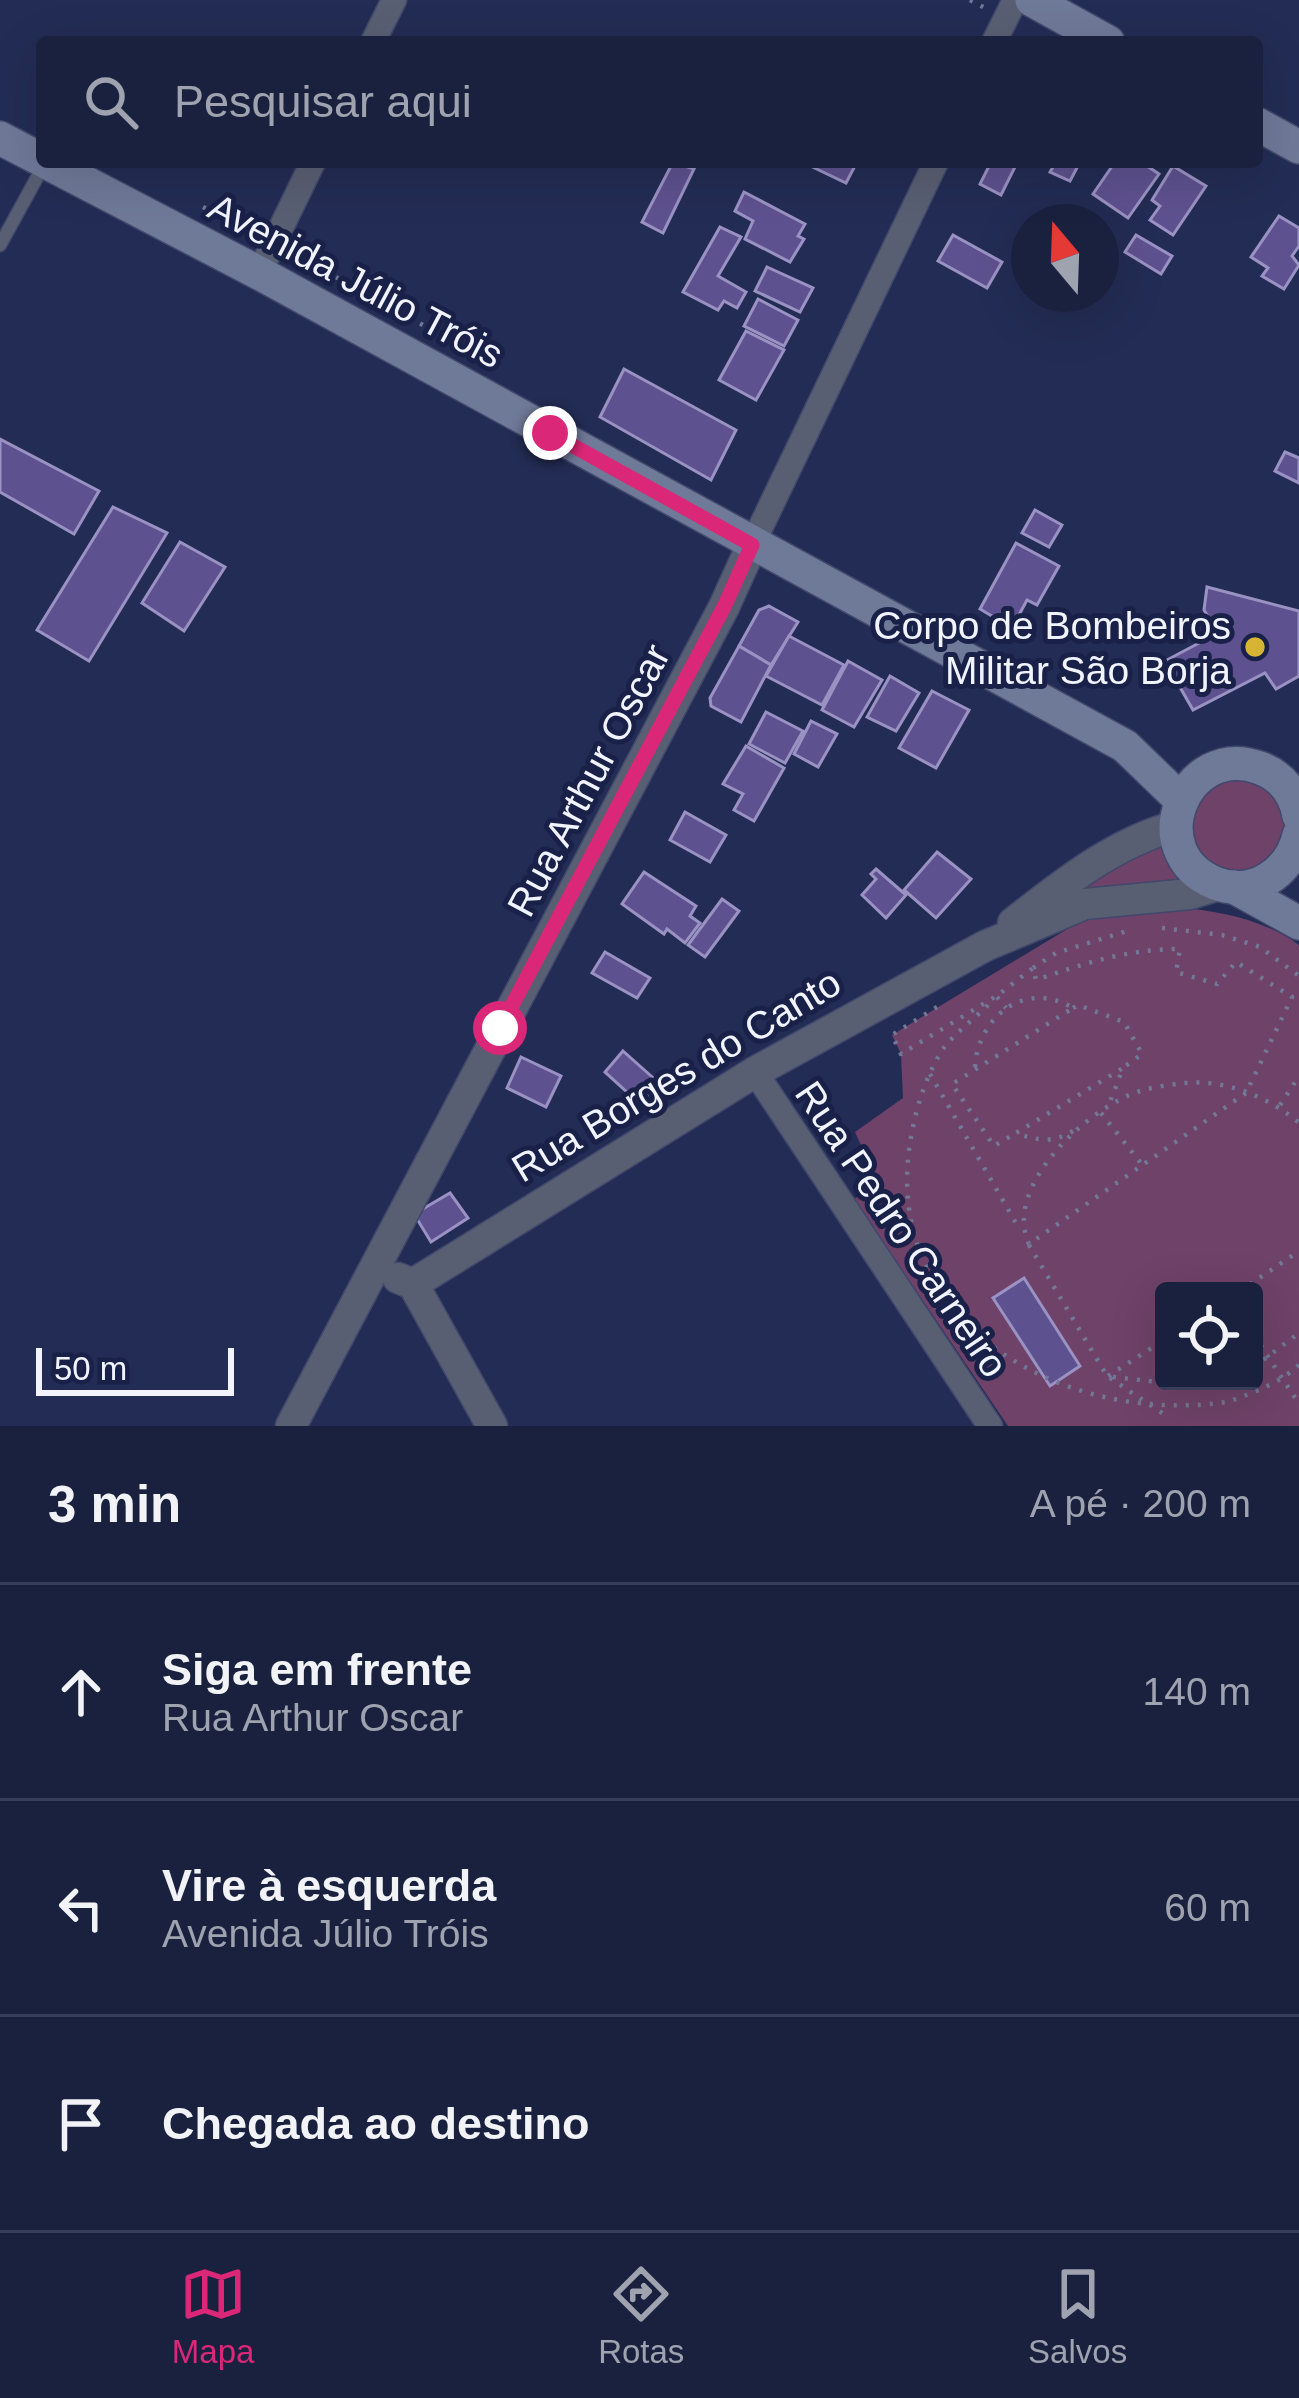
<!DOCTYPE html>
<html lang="pt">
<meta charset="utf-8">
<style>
body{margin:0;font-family:Arial,sans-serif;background:#272e4a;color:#f1f3f6}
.controls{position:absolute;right:36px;bottom:36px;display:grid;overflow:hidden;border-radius:12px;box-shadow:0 12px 48px #0002}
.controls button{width:108px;height:108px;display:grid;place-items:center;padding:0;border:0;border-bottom:3px solid #383e59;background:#1a213f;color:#f1f3f6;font:60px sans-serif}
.compass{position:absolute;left:1011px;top:204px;width:108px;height:108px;border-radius:50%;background:#1a213f;box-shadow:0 12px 48px #0002;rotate:341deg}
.scale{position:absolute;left:36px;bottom:30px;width:198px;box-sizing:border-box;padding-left:12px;border:6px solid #f1f4ff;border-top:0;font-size:33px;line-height:42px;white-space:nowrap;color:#f1f4ff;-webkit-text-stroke:9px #1a2149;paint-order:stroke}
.stop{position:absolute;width:36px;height:36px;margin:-27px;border:9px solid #db2777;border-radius:50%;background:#fff}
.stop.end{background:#db2777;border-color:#fff;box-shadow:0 3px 12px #0008}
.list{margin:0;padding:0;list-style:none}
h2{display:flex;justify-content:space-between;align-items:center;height:156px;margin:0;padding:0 48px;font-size:51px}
h2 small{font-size:39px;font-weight:400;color:#9fa3b0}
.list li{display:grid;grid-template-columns:78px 1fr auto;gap:36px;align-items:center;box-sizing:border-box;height:216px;padding:0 48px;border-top:3px solid #383e59}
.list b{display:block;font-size:45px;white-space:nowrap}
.list p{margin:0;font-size:39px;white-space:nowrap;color:#9fa3b0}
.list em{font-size:39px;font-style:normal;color:#9fa3b0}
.icon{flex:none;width:66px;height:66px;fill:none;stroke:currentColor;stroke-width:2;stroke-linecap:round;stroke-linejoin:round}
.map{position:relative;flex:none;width:1299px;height:1426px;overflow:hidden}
.search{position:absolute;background:#1a213f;box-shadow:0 12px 48px #0002;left:36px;right:36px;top:36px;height:132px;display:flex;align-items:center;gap:30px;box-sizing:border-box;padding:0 42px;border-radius:12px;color:#9fa3b0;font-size:45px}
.sheet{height:804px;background:#1a213f}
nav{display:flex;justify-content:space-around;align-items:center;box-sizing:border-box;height:168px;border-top:3px solid #383e59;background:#1a213f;font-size:33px;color:#9fa3b0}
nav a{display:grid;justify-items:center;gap:6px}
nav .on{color:#db2777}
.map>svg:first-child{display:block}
</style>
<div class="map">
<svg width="1299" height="1426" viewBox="0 0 1299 1426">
<rect width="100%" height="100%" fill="#232c54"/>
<g fill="#6f4269" fill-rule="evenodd">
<circle cx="1239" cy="824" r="47"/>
<path d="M1158,842L1168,863L1185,881L1083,889Z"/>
<path d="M1181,907C1224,913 1263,919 1299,945V1426H1008L854,1199L879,1184L855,1132L903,1098L901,1054L892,1035L1074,925L1099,916ZM1164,1291H1254V1381H1164Z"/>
</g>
<g fill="#5e518f" stroke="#9b92c4" stroke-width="3">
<path d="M673,162L694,169L663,233L642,222Z"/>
<path d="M802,162H857L846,183Z"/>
<path d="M991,162L1017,163L1001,195L980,184Z"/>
<path d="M1056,162H1080L1070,181L1050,172Z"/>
<path d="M1115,162H1141L1159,174L1128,218L1093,194Z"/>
<path d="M1173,166L1206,186L1173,235L1150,220L1160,206L1152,200Z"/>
<path d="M744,192L805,224L798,236L804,239L790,262L745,239L753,221L735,211Z"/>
<path d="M1279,216L1299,228V246L1292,256L1299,265L1284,289L1262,276L1268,268L1251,257Z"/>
<path d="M720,227L741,237L718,276L746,292L737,308L724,301L718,310L683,292Z"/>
<path d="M953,235L1002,262L987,288L938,261Z"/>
<path d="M1136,235L1172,256L1161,274L1125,252Z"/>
<path d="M767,267L813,288L800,312L755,291Z"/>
<path d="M758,299L798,320L784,346L744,326Z"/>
<path d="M746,331L784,350L756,400L719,380Z"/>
<path d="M624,369L736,430L711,480L600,417Z"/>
<path d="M0,439L99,491L74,534L0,492Z"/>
<path d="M1285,452L1299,458V483L1275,471Z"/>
<path d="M113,507L167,533L89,661L37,630Z"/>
<path d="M1035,510L1062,525L1049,547L1022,533Z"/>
<path d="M180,542L225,567L184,631L142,603Z"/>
<path d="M1016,543L1059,566L1037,605L1027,600L1012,628L980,609Z"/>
<path d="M1207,587L1299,611V676L1276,689L1265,673L1193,710L1165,661L1218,633L1204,610Z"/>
<path d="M769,606L798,622L771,665L739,646L759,610Z"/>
<path d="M789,636L844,665L822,705L766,676Z"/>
<path d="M739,646L771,665L741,722L711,706L710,698Z"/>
<path d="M848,661L882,680L854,727L822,710Z"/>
<path d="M890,676L919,693L896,731L867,717Z"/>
<path d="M932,691L969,710L936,768L899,748Z"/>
<path d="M766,712L803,731L785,763L749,744Z"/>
<path d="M811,721L837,734L818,767L794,754Z"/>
<path d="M746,746L784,768L754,821L734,810L743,794L723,784Z"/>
<path d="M685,812L726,835L710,862L670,840Z"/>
<path d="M937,852L971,879L936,918L904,890Z"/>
<path d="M876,869L906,895L886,918L862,895L876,879L871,874Z"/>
<path d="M644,872L696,906L690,916L700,923L685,943L667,929L664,934L622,904Z"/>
<path d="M722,899L739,911L705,957L688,945Z"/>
<path d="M605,952L650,978L637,998L592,973Z"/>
<path d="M623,1051L659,1083L640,1104L605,1072Z"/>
<path d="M521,1057L561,1076L546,1107L507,1088Z"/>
<path d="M450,1193L468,1218L431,1242L417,1219L421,1210Z"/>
<path d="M1024,1278L1080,1366L1050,1386L993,1298Z"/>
</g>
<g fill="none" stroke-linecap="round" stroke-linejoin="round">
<defs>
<path id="service" d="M0,245L45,163"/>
<g id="minor">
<path d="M373,42L394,0"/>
<path d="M994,42L1015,0"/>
<path d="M259,273L313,162"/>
<path d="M752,545L936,162"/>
<path d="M755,1072L990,1426"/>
</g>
<g id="tertiary">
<path d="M1013,923C1061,885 1115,842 1176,826"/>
<path d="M398,1278L413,1284L492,1426"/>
<path d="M413,1284L755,1072L985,946L1085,904L1190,894L1219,885"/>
<path d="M291,1426L724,607L752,545"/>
</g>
<g id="secondary">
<path d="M1032,0L1108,42"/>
<path d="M1257,124L1299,147"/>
<path d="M0,138L42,160"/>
<path d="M46,162L259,273L1125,746L1181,800"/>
<path d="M1299,816C1295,794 1282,776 1260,768C1184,740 1140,853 1215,883C1253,898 1290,873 1299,835"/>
<path d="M1234,887L1299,923"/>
</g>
</defs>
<use href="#service" stroke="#40486c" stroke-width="15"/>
<use href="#minor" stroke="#40486c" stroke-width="27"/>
<use href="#tertiary" stroke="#40486c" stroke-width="33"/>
<use href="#secondary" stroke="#40486c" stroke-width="36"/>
<g stroke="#727895" stroke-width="4.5" stroke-dasharray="3 9" stroke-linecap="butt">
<path d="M970,0L985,8"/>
<path d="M203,207L252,232"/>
<path d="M294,254L499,367"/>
<path d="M1162,928L1222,935L1260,947L1299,976"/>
<path d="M1033,968L1056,953L1127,931"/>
<path d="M997,997L1006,1008"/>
<path d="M988,1005C974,1019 955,1033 943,1049C925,1077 915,1111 910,1143C882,1321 1060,1426 1227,1402C1253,1393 1278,1384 1299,1365"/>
<path d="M937,1007L892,1035L901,1054L998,995L1033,968L1036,980C1085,963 1128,949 1180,949L1176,972L1217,984L1236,962L1292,997L1246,1093L1029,1244C1002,1186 1089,1107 1140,1091C1154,1087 1172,1084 1186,1083C1225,1079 1271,1098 1299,1123"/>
<path d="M1073,1008L1078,1005L1124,1022L1142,1054L1124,1067"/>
<path d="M975,1067C978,1017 1025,979 1073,1008L952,1084L994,1146L1016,1133"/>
<path d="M930,1074L1020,1230"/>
<path d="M1280,1105L1299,1076"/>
<path d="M1101,1113L1144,1167"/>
<path d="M1073,1131C1053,1143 1038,1141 1016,1133L1123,1068L1108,1107"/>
<path d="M1029,1245L1107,1376L1165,1415"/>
<path d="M1240,1291L1299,1251"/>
<path d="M1254,1335L1299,1404"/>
<path d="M1254,1367L1299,1333"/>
<path d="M1108,1376L1164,1340"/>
<path d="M1113,1377L1186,1385L1212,1381"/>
</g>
<use href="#service" stroke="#595f73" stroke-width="12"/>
<use href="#minor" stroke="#595f73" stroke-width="24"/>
<use href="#tertiary" stroke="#595f73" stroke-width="30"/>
<use href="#secondary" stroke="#6f7998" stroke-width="33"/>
</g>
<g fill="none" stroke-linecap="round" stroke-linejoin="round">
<path stroke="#db2777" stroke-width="15" d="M500,1028L724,607L752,545L550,433"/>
</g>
<circle fill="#d8b434" stroke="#1a2149" stroke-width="4.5" cx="1255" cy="647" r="12"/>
<g text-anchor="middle" stroke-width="10" stroke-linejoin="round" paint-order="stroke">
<g font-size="39" fill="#f1f4ff" stroke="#1a2149">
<text transform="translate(356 280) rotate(28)" y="14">Avenida Júlio Tróis</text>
<text transform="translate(588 780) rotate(-62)" y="14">Rua Arthur Oscar</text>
<text transform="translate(676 1075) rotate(-31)" y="14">Rua Borges do Canto</text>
<text transform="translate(902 1229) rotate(56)" y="14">Rua Pedro Carneiro</text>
</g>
<g font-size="39" fill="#f1f4ff" stroke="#1a2149" text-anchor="end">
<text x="1231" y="639">Corpo de Bombeiros<tspan x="1231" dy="45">Militar São Borja</tspan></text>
</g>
</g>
</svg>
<div class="controls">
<button><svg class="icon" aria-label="locate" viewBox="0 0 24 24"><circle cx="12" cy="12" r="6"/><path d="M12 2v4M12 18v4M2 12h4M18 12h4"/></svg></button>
</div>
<svg class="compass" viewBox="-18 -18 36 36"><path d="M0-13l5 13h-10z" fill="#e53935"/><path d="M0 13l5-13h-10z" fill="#9fa3b0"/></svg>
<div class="scale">50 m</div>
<div class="stop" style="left:500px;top:1028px"></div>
<div class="stop end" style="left:550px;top:433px"></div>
<div class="search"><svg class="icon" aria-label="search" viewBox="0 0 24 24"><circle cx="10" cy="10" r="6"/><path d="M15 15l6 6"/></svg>Pesquisar aqui</div>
</div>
<section class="sheet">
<h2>3 min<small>A pé · 200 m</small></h2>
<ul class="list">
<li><svg class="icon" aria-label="ahead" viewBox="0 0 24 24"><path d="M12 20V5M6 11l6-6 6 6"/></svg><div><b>Siga em frente</b><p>Rua Arthur Oscar</p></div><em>140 m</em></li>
<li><svg class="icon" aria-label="left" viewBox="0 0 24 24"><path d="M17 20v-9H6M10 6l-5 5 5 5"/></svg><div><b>Vire à esquerda</b><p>Avenida Júlio Tróis</p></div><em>60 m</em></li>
<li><svg class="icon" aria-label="arrive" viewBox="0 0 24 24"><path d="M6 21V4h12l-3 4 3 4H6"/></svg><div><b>Chegada ao destino</b></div></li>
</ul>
</section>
<nav>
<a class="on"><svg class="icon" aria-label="map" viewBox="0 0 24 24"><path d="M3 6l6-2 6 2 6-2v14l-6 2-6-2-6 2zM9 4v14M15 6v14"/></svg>Mapa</a>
<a><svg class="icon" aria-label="directions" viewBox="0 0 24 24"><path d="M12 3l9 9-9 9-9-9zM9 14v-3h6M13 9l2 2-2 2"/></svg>Rotas</a>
<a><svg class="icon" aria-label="saved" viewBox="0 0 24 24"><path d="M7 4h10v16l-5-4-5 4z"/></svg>Salvos</a>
</nav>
